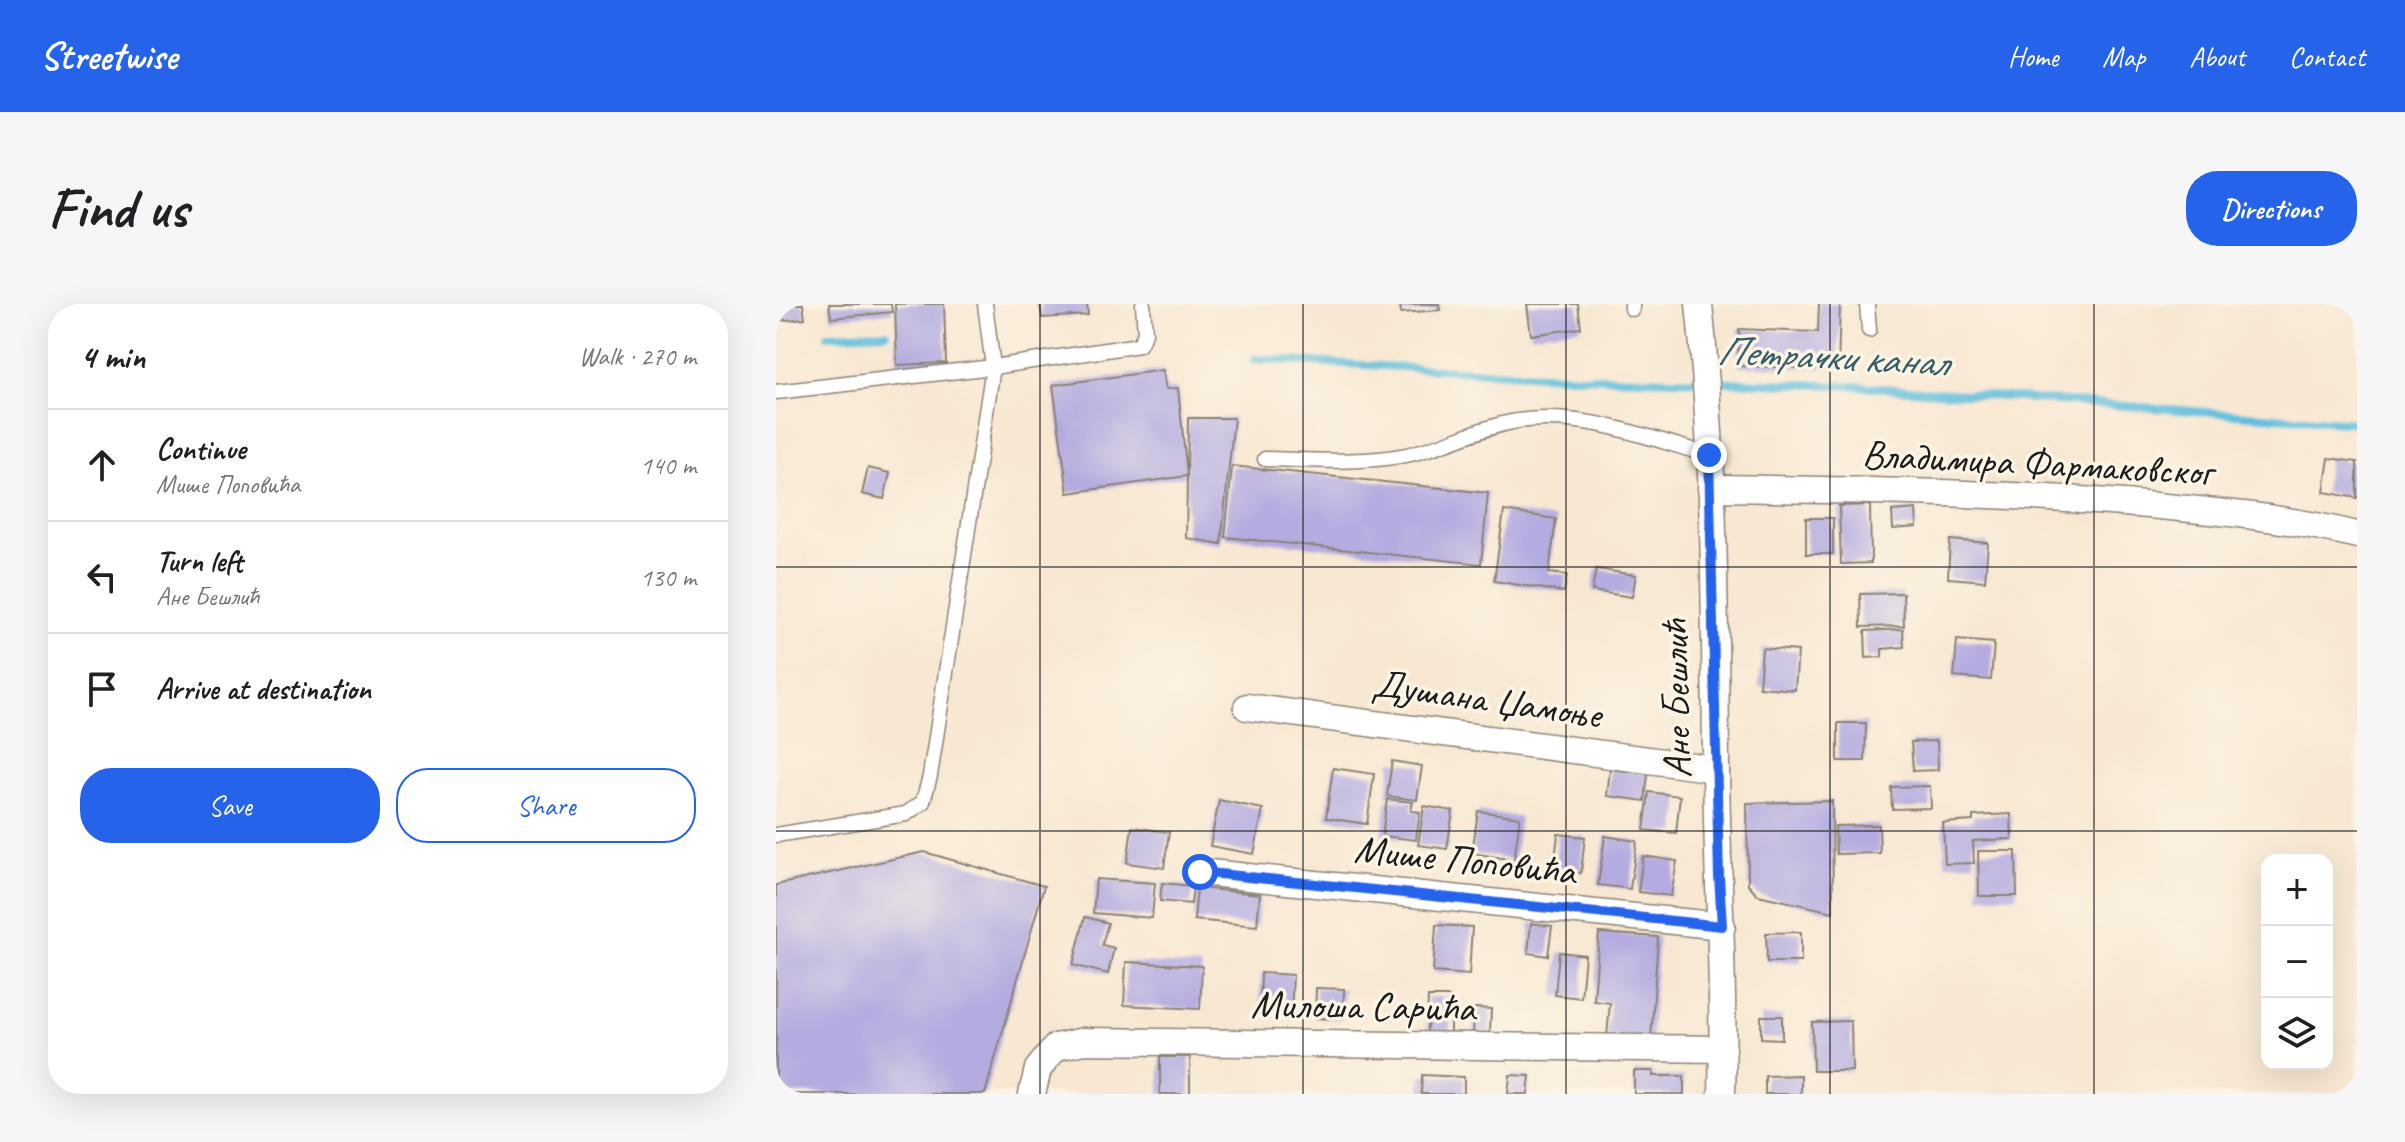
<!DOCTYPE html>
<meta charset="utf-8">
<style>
body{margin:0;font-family:Caveat,sans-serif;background:#f6f6f6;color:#202124}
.controls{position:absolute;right:24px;bottom:24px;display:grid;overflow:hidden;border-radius:16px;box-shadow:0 8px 32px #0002}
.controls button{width:72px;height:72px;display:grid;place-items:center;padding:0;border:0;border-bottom:2px solid #e0e0e0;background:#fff;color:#202124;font:40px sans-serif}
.stop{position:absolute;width:24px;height:24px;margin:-18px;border:6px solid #2563eb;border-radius:50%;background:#fff}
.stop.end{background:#2563eb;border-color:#fff;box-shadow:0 2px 8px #0008}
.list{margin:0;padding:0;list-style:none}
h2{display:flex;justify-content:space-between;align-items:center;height:104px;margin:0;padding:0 32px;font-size:34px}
h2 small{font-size:26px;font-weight:400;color:#757577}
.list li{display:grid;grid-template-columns:52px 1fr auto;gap:24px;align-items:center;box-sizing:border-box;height:112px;padding:0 32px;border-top:2px solid #e0e0e0}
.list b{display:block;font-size:30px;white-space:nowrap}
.list p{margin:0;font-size:26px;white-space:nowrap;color:#757577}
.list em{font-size:26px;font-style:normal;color:#757577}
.actions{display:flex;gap:16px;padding:24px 32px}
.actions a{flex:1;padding:18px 0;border:2px solid #2563eb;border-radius:32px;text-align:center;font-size:28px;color:#2563eb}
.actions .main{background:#2563eb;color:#fff}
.icon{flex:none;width:44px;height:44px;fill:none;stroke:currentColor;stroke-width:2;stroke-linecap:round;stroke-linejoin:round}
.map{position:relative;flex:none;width:1581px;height:790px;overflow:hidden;border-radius:32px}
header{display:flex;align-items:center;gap:48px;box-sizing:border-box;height:112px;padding:0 40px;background:#2563eb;color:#fff}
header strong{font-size:38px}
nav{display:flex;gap:44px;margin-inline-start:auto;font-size:28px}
.intro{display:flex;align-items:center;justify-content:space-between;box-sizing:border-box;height:192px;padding:0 48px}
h1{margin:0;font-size:56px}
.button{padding:20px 36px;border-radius:32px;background:#2563eb;color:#fff;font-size:28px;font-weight:700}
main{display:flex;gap:48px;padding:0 48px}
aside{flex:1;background:#fff;border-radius:32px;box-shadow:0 8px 32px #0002}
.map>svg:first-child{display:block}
</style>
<header>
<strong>Streetwise</strong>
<nav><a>Home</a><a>Map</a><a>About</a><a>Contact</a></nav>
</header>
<div class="intro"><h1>Find us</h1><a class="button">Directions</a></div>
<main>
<aside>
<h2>4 min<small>Walk · 270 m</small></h2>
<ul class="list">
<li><svg class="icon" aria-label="ahead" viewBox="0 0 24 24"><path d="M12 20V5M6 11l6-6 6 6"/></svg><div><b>Continue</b><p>Мише Поповића</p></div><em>140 m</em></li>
<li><svg class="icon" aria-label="left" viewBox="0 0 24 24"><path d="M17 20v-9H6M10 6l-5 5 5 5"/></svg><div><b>Turn left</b><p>Ане Бешлић</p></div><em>130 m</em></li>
<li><svg class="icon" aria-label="arrive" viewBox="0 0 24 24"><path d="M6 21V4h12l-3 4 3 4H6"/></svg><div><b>Arrive at destination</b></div></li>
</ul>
<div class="actions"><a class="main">Save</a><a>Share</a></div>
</aside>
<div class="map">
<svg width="1581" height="790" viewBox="0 0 1581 790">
<rect width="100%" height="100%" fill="#fcf5e5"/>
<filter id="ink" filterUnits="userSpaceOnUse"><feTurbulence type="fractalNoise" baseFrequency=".0125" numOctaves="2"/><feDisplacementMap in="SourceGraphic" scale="16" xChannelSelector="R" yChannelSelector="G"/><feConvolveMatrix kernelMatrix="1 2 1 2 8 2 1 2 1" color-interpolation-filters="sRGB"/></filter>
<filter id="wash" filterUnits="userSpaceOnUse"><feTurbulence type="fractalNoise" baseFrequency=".006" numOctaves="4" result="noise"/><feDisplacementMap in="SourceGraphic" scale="32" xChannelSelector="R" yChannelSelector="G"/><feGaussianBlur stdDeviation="1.8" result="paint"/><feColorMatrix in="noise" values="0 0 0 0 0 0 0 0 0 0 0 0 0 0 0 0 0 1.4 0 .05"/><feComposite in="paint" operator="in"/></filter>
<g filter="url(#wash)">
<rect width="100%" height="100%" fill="#f8e7d1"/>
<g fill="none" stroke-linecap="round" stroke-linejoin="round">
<g stroke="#5fbedd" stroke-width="8">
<path d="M52,31L110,29"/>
<path d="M479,55L804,73L1079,82L1581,119"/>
</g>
</g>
<g id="blocks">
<g fill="#b4ace0">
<path d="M0,0H27L29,14L0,17Z"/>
<path d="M53,0H115L116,8L55,14Z"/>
<path d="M119,0H168L170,59L121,61Z"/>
<path d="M264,0H311L312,11L266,14Z"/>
<path d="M624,0H663L664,6L625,9Z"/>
<path d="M751,0H802L805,24L755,31Z"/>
<path d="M1043,0H1064L1062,65L962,62L963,25L1042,28Z"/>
<path d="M387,66L390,85L402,84L411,172L292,189L277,81Z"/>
<path d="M412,114H458L445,240L410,234Z"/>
<path d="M1553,154L1581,158V194L1548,188Z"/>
<path d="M456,162L712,189L705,260L449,233Z"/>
<path d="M92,164L114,169L108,195L86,190Z"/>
<path d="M1094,201L1095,259L1065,260L1063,202Z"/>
<path d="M1140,205L1141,223L1117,225L1116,207Z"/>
<path d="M728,207L780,215L773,269L791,271L788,288L718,277Z"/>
<rect x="1030" y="214" width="27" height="36"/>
<path d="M1174,236L1212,239L1209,277L1172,274Z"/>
<path d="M820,265L860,271L856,293L816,287Z"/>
<path d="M1127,289L1128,322L1085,323L1084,290Z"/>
<path d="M1127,325L1128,343L1106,345V353L1090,354L1089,327Z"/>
<path d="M1181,336L1218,339L1215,376L1178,373Z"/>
<path d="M986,344L1022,347L1019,386L983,383Z"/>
<path d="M1062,419H1090L1089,457H1062Z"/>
<path d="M1161,437L1162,466L1137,467L1135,438Z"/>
<path d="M616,457L646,462L641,496L611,492Z"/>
<path d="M557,464L598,470L591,520L550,514Z"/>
<path d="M834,465L872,470L869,497L831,492Z"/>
<path d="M1154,482L1155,504L1116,505L1115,483Z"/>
<path d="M873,488L904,492L900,529L868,526Z"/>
<path d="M611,495L637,498L635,507L644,508L640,536L606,532Z"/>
<path d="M443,496L487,505L478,550L434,542Z"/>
<path d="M1056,497L1057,608L982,591L972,580L971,499Z"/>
<path d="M648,502L677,507L671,545L642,541Z"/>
<path d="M702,507L744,513L738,556L696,549Z"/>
<path d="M1235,510L1236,535L1197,537L1198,559L1169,560L1167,519L1197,517V512Z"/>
<path d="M1103,521L1104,549L1060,550L1059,522Z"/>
<path d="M356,523L393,528L388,564L351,559Z"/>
<path d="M782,530L809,533L805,569L778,565Z"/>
<path d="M829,532L861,537L854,585L822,581Z"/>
<path d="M1202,547H1240L1241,592H1203Z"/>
<path d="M148,548L268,582L209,790H0V581Z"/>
<path d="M867,552L901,557L895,592L862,588Z"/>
<path d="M320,575L379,579L376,614L317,609Z"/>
<path d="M386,579L417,582L415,600L384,597Z"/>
<path d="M421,584L484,590L481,622L418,616Z"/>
<path d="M309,613L332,619L326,641L338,644L332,670L297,661Z"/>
<path d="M755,619L776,622L772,652L752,649Z"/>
<path d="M660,621L696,623L693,671L657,668Z"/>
<path d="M1025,628V658H991L990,629Z"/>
<path d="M823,629L882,633L875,736L831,733L834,699L818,697Z"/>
<path d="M783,648L809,651L805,694L779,691Z"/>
<path d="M350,658L426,662L424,705L348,701Z"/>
<path d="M485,669L517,671L515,709L484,708Z"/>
<path d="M540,684L568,685L567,715L539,714Z"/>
<path d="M652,693H674V728H651Z"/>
<path d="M699,704L715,705L714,729H697Z"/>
<path d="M985,712H1006V735L985,734Z"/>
<path d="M1075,717L1076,767H1037L1036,718Z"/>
<rect x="384" y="753" width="30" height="37"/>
<path d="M858,767H877V772H908V790H858Z"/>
<path d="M646,771L688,773V790H645Z"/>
<path d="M734,771L754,772L752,790H732Z"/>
<path d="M1025,771V790H989V772Z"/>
</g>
</g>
</g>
<g filter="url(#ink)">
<use href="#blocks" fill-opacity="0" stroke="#8a8276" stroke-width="2"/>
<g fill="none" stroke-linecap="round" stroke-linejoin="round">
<defs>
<g id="lane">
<path d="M856,0V5"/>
<path d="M1091,0L1093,26"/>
<path d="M0,88L217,63L363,41L369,29L367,0"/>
<path d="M489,155C536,156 584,160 630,151C668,143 703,123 742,117C807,107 872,134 933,151"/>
<path d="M0,531L130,510L147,498L154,472L217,63L209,0"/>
</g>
<g id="street">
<path d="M923,0C939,153 939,308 940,462C941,571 949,680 946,790"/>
<path d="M935,184C1072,186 1210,188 1347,199C1426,206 1504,212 1581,231"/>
<path d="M471,403L940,465"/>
<path d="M424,568L946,622"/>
<path d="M256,790L262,765L280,743L308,737L947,745"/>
</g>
</defs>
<use href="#lane" stroke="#8a8276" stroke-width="17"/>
<use href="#street" stroke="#8a8276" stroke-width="29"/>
<use href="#lane" stroke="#fff" stroke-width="14"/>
<use href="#street" stroke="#fff" stroke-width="26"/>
</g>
</g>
<g fill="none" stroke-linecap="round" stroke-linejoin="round" filter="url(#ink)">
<path stroke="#2563eb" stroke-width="10" d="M424,568L946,622L943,572L933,151"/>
</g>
<path fill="none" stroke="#1c1c1c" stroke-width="2" stroke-opacity="0.55" d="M264,0V790M527,0V790M790,0V790M1054,0V790M1318,0V790M0,263H1581M0,527H1581"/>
<g text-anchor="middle" stroke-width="7" stroke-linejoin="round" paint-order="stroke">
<g font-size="40" fill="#1c1c1c" stroke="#fcf5e5">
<text transform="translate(1261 158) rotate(3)" y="14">Владимира Фармаковског</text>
<text transform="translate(711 394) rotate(8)" y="14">Душана Џамоње</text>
<text transform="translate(899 395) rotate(-91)" y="14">Ане Бешлић</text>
<text transform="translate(689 555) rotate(6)" y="14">Мише Поповића</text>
<text transform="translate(587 701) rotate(1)" y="14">Милоша Сарића</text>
</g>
<g font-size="42" font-style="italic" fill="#375d69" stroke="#fcf5e5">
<text transform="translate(1056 51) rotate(3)" y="15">Петрачки канал</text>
</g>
</g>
</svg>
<div class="controls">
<button>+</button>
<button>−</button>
<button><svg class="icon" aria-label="layers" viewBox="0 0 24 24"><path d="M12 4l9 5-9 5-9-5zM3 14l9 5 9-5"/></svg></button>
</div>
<div class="stop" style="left:424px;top:568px"></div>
<div class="stop end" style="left:933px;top:151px"></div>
</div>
</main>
